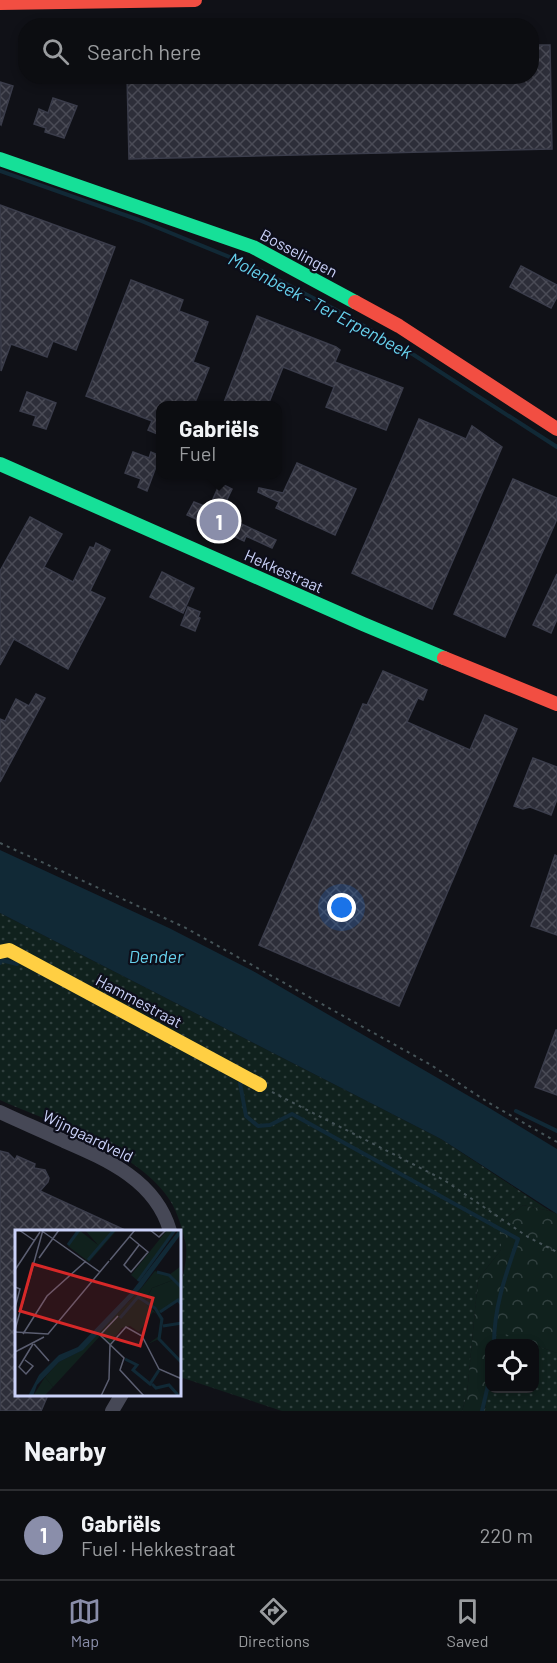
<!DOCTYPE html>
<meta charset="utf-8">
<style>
body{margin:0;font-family:Barlow,sans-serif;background:#1a1b1f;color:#f1f3f6}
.controls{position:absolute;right:18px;bottom:18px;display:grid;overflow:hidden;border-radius:12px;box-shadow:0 3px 9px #0003}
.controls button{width:54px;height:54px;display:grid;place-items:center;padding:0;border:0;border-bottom:2px solid #2c2d31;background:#0c0d11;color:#f1f3f6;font:30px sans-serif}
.you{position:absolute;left:342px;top:908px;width:21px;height:21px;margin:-15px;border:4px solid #fff;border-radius:50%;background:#1a73e8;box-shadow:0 0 0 9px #1a73e833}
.badge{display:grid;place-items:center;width:39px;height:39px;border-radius:50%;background:#8a8eaa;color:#fff;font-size:20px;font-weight:700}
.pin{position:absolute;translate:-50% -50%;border:3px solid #fff;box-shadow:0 2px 6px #0006}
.popup{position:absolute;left:156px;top:401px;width:126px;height:78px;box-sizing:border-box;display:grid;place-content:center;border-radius:12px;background:#0c0d11;filter:drop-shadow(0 2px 4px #0005);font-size:20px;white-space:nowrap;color:#9a9c9f}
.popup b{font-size:22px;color:#f1f3f6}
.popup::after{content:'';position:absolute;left:50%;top:100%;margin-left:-12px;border:12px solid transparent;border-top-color:#0c0d11}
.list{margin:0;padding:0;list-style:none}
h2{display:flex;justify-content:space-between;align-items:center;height:78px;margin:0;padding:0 24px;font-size:26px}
h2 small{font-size:20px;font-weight:400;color:#9a9c9f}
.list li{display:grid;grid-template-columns:39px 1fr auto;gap:18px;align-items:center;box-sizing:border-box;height:90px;padding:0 24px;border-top:2px solid #2c2d31}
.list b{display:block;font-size:22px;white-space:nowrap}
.list p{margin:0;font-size:20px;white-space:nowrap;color:#9a9c9f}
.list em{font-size:20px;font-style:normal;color:#9a9c9f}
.icon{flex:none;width:33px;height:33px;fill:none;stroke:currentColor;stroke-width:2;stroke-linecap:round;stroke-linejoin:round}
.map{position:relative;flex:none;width:557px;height:1411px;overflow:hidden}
.search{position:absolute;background:#0c0d11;box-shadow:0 3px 9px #0003;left:18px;right:18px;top:18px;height:66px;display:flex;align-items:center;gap:15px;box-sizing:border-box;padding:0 21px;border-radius:24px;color:#9a9c9f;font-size:22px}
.sheet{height:168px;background:#0c0d11}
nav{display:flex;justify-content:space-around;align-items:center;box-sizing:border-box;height:84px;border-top:2px solid #2c2d31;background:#0c0d11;font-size:16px;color:#9a9c9f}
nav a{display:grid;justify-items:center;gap:3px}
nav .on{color:#8a8eaa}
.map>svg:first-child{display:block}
</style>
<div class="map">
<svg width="557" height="1411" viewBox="0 0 557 1411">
<defs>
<pattern id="grass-dots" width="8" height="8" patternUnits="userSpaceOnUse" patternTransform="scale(1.5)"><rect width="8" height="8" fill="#10211d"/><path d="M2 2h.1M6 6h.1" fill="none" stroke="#31403f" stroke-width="1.8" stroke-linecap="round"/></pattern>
<pattern id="forest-crowns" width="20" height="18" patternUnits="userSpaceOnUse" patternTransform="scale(1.5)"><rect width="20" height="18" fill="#10211d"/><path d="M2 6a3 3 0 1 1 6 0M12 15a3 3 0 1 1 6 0" fill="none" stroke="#31403f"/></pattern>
<pattern id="building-cross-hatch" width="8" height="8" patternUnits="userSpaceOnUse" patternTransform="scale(1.5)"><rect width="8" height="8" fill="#2d2e39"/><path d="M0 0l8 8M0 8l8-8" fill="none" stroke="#4a4b56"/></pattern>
</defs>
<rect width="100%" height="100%" fill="#101117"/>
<g fill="url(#grass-dots)">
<path d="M0,913L441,1139L550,1211L523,1205L501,1222V1250L478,1279L467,1394L462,1411H282L180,1377C180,1350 178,1322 180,1295C181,1278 188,1262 186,1245C183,1231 178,1214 171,1202C141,1152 52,1123 0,1100Z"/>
<path d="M497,1330L531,1343L495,1344Z"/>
<path d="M535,1345L557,1353V1411H485L489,1379L490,1388H534Z"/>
</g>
<path fill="url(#forest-crowns)" d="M523,1205L550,1211L557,1214V1353L497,1331L495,1343L490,1344L489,1379L485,1411H462L467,1394L478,1279L501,1250V1222Z"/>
<path fill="#112936" d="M0,850L169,928L253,971L486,1106L557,1149V1214L441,1139L0,913Z"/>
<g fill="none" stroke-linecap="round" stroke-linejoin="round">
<g stroke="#112936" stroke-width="4">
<path d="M0,171L139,220L254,267L338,311L414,355L557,447"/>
<path d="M0,963L1,960L17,964"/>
<path d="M240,1083L246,1116L258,1126L270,1125L292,1114L518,1239C506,1274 494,1306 494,1344"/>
<path d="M516,1111L557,1131"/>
<path d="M482,1411L490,1377"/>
</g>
</g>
<g fill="url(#building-cross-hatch)" stroke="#3a3c4a" stroke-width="1.5">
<path d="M531,45H550L552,149L129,159L127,76H531Z"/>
<path d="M0,82L13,86L1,125L0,124Z"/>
<path d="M53,98L77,106L64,138L45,132L46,128L34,124L39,109L48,113Z"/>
<path d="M0,205L115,247L76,350L53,341L47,357L11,344L1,371Z"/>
<path d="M521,266L557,285V297L551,308L510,287Z"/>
<path d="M131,280L183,300L179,311L208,322L193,362L209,368L194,405H160V435L148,430L152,421L86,396Z"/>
<path d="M257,316L336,347L340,350L335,362L403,388L386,430L326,407L334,387L283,367L268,405H223Z"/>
<path d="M27,392L56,403L46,429L33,425L36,416L20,411Z"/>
<path d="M419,419L466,439L472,426L502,447L432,609L352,573Z"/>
<path d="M133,452L149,458L151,452L160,456L147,491L138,487L141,479L125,473Z"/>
<path d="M297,463L356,489L335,535L276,508L279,502L258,492L259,488L283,493Z"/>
<path d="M513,479L557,498V519L505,637L454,614Z"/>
<path d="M220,483L232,489L220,514L276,540L272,548L246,536L244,541L187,515L194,502L209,508Z"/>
<path d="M30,517L62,534L44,567L73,582L90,547L94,548L96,543L110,550L90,591L105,598L68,669L14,639L0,665V571Z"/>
<path d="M162,572L194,588L183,613L150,597Z"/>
<path d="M557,574V619L551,633L533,625Z"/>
<path d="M188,607L200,612L198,617L200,618L195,631L181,625Z"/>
<path d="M383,671L427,690L423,700L418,698L407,722L470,750L485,715L517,729L399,1006L259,945L363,704L367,705Z"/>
<path d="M36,694L45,698L0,782V719L5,721L16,699L29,706Z"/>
<path d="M533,758L557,767V799L551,815L530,807L523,809L514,806Z"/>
<path d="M555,855L557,856V935L531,926Z"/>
<path d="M556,1030H557V1095L535,1087Z"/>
<path d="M0,1151L8,1153L15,1160L17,1156L35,1164L34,1168L45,1170L49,1178L48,1182L40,1191L127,1231H16V1395H48L41,1411H0Z"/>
</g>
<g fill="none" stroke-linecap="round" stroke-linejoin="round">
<g stroke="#465458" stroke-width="2" stroke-dasharray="3 4.5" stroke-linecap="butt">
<path d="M0,843L184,927L431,1065L489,1103L557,1142"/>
<path d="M272,1092L444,1180L528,1237L557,1252"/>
</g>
<g stroke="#464856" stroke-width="14">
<path d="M0,1112C21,1122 43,1131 64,1141C108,1160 156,1181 170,1231"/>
<path d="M112,1411L122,1394"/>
</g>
<g stroke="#16e098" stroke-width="14">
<path d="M0,159L253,247L355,302"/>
<path d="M0,464L363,624L444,658"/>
</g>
<path stroke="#ffcf43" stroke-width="14" d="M0,952L9,950L260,1085"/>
<g stroke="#f24e42" stroke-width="14">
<path d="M0,3L195,0"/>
<path d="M355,302L399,326L557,429"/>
<path d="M444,658L557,704"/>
</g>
</g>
<g text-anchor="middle" stroke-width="4.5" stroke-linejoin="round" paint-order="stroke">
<g font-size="16" fill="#cbd2f9" stroke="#0d0e1a">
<text transform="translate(299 253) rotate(28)" y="6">Bosselingen</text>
<text transform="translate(284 571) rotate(24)" y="6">Hekkestraat</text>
<text transform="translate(139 1001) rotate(28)" y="6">Hammestraat</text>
<text transform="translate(88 1136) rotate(26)" y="6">Wijngaardveld</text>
</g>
<g font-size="18" font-style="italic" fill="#66d0ec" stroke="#0d0e1a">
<text transform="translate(320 306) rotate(28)" y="6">Molenbeek - Ter Erpenbeek</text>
<text x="156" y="963">Dender</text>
</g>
</g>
<g transform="translate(15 1230)">
<rect width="166" height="166" fill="#101117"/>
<path d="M166,36V75L163,70L144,83L130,72L137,58L158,50L154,45ZM121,64L142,84L138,82L124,102L115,96L107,98L95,114L82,104ZM30,147L38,157L29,166H18Z" fill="#10211d"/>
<path d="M64,0L83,15L70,0H102L74,32L53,16ZM152,0L159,1L123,51L116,45ZM140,41L154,45L158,50L137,58L130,71L140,76L147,92L146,108L133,114L144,106L145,90L140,80L120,66ZM82,104L85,106L38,157L30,147L44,132L67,120Z" fill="#10211d"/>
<path d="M164,0L166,4L126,58L68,120L44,132L22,155L18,166H13L24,145L44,125L63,117L117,61Z" fill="#112936"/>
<path fill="none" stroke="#112936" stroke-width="3" d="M53,15L64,0M73,30L99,0M142,42L154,45L167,58M123,51L160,0M145,82L163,70L167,75M105,88L123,67L140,78L147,89L144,109L167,133M148,96L167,93M110,129L122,135L118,140L135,154L144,140M137,154L141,158L154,155L163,165"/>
<path fill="none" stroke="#5b5e71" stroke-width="1.5" d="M4,0L20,11M135,0L144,7L151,0M27,1L85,42M115,7L133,22L116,42L109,35L124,15M24,28L44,0M95,30L120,0M0,40L25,2M0,57L5,59L0,78M103,86L85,105L109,128L105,140L129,166M0,100L28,0M0,102L33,104L94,31M8,104L32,66L71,31M19,114L34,131M0,122L29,107M10,130L18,136L11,144L4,137L18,114M86,166L94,149L95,115L111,97L127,106L144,139L167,149"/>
<path fill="#d62828" fill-opacity="0.15" stroke="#d62828" stroke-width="3" d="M18,34L138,68L125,116L5,81Z"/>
<rect width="166" height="166" fill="none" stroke="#cbd2f9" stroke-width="3"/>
</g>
</svg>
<div class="controls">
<button><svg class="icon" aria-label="locate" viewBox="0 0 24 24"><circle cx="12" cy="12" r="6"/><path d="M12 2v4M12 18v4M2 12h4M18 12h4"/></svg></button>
</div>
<div class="you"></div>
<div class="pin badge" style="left:219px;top:521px">1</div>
<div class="popup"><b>Gabriëls</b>Fuel</div>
<div class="search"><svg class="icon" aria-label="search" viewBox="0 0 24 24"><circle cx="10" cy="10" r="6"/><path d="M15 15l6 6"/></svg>Search here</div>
</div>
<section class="sheet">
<h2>Nearby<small></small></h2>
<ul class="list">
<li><span class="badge">1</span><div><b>Gabriëls</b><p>Fuel · Hekkestraat</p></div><em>220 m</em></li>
</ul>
</section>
<nav>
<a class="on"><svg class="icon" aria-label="map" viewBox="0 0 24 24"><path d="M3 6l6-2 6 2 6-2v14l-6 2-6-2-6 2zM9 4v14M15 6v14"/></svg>Map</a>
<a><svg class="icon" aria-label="directions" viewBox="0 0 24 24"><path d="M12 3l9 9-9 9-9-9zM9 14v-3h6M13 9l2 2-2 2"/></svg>Directions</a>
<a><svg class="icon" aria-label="saved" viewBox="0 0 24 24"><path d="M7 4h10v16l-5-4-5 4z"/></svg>Saved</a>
</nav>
